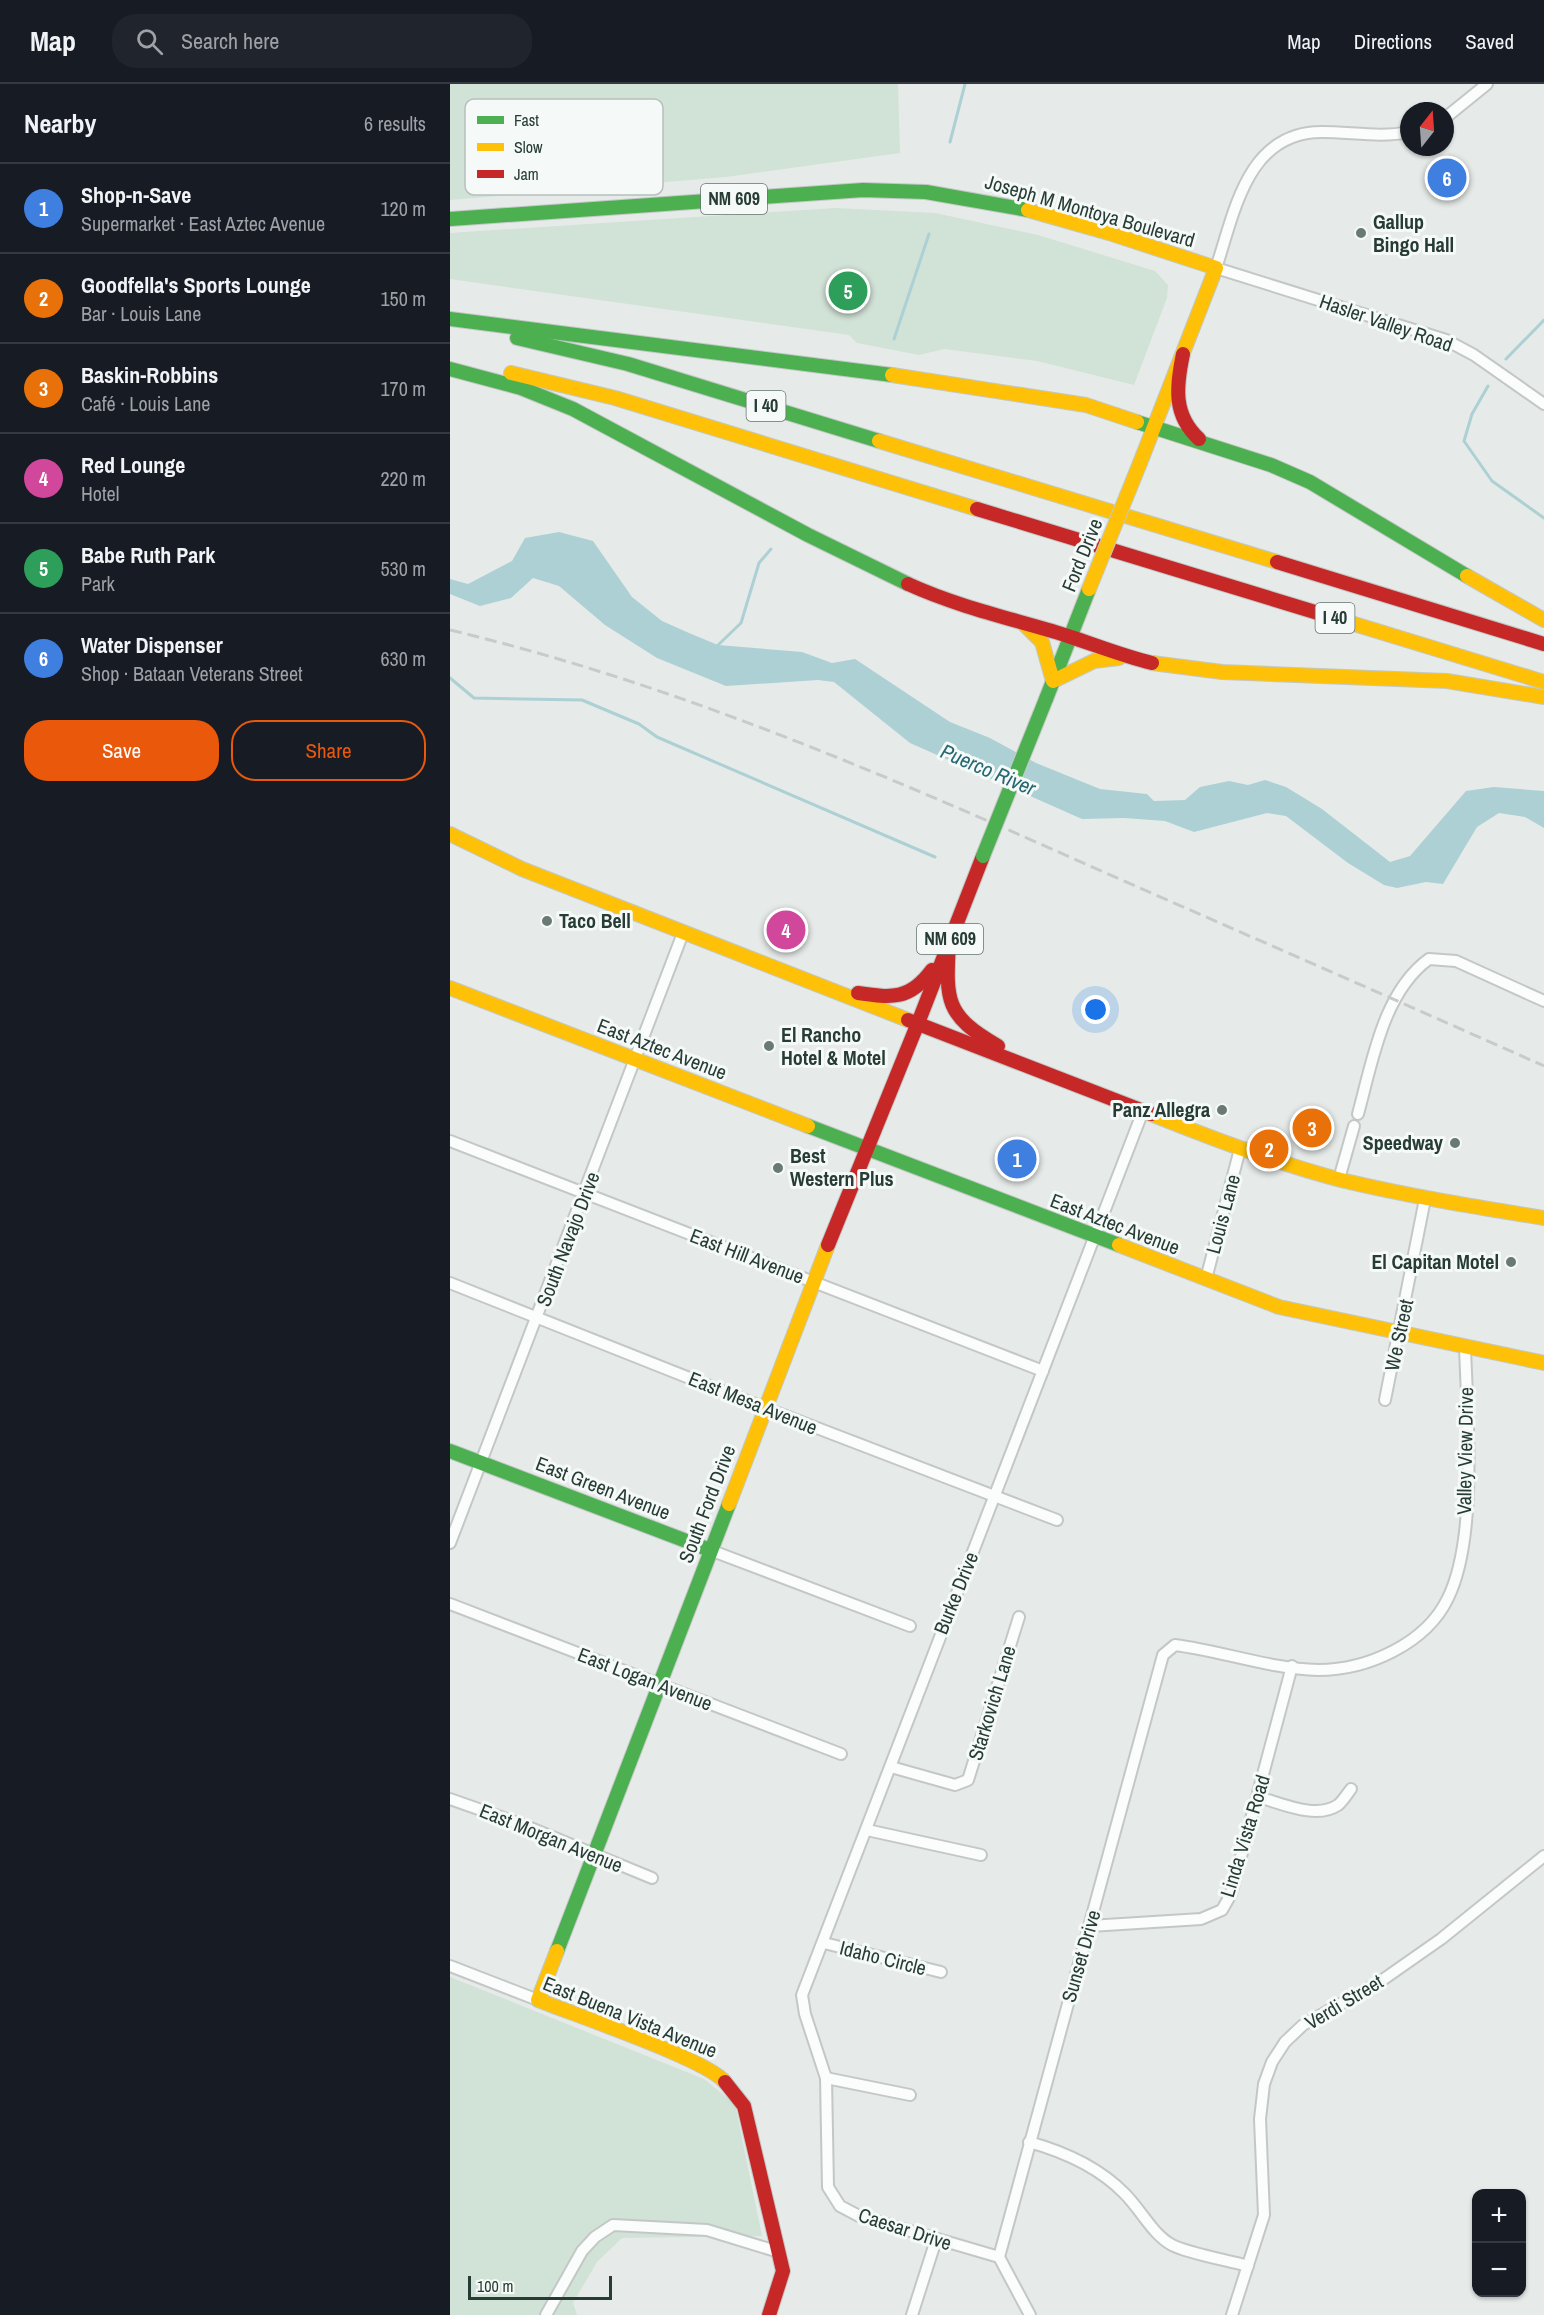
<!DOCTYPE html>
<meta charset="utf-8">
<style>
body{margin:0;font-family:"Archivo Narrow",sans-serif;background:#20242c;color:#f1f3f6}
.controls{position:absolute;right:18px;bottom:18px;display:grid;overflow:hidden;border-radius:12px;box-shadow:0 2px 4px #0004}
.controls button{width:54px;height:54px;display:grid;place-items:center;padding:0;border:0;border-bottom:2px solid #363941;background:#171b24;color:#f1f3f6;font:30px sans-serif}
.compass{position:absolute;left:950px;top:18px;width:54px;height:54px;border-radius:50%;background:#171b24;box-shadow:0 2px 4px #0004;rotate:17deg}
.scale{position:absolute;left:18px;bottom:15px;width:144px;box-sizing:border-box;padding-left:6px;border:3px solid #263c35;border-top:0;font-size:16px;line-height:21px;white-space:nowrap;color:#263c35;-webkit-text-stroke:4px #f5f9f7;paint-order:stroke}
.you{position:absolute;left:646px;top:926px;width:21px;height:21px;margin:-15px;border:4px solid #fff;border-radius:50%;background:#1a73e8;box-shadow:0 0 0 9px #1a73e833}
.badge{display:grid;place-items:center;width:39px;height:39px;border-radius:50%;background:#ea580c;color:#fff;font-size:20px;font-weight:700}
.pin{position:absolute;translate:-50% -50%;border:3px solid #fff;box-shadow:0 2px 6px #0006}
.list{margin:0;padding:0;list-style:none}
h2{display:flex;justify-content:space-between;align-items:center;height:78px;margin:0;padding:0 24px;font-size:26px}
h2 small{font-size:20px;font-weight:400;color:#9ea1a6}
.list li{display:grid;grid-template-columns:39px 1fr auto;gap:18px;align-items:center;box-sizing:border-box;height:90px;padding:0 24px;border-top:2px solid #363941}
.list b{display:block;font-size:22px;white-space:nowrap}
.list p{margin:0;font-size:20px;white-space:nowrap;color:#9ea1a6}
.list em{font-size:20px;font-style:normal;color:#9ea1a6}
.actions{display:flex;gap:12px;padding:18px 24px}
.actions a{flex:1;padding:14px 0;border:2px solid #ea580c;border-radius:24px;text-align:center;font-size:21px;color:#ea580c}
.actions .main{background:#ea580c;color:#fff}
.icon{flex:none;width:33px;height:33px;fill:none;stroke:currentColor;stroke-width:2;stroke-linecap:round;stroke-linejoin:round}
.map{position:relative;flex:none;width:1094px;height:2231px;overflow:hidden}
header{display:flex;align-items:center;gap:36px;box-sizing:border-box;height:84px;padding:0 30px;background:#171b24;border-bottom:2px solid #363941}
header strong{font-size:28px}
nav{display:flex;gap:33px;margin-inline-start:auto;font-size:21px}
.search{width:420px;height:54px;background:#20242c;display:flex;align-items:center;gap:15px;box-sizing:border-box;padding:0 21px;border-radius:24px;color:#9ea1a6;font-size:22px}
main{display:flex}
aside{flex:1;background:#171b24}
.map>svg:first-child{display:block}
</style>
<header>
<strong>Map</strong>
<div class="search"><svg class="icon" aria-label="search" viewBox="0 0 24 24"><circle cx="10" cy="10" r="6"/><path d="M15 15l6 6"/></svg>Search here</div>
<nav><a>Map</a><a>Directions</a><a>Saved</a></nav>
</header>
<main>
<aside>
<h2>Nearby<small>6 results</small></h2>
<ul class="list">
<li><span class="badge" style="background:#3f7fe0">1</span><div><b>Shop-n-Save</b><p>Supermarket · East Aztec Avenue</p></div><em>120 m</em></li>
<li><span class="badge" style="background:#e8710a">2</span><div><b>Goodfella's Sports Lounge</b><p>Bar · Louis Lane</p></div><em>150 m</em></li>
<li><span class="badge" style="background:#e8710a">3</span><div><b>Baskin-Robbins</b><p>Café · Louis Lane</p></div><em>170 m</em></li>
<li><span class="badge" style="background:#d1479c">4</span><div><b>Red Lounge</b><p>Hotel</p></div><em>220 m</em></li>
<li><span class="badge" style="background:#2e9e5b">5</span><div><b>Babe Ruth Park</b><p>Park</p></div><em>530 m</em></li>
<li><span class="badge" style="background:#3f7fe0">6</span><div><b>Water Dispenser</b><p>Shop · Bataan Veterans Street</p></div><em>630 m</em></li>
</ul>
<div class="actions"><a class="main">Save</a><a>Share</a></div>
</aside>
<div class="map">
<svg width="1094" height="2231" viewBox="0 0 1094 2231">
<rect width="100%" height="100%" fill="#e6ebe9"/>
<g fill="#d1e2d6">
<path d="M0,0H448L450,69L276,93L0,116Z"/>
<path d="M385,124L485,129L588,151L705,187L718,201L717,214L684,301L587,277L494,265L469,271L407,259L399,251L0,195V149Z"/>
<path d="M0,1893L254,1995L285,2020L312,2152L172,2154L147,2178L123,2219L127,2231H0Z"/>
</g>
<path fill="#acd0d4" d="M109,448L143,457L182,513L212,537L239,549L268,561L352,568L382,579L405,575L500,638L540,654L586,679L650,705L697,710L704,717L735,716L750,703L779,697L798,701L815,696L836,703L872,725L940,778L960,772L1016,707L1044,703L1094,707V744L1075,733L1049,729L1027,743L993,800L976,798L947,804L934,801L898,779L836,732L817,729L744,748L715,737L674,734L632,735L460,659L384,598L368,596L276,602L207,574L155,541L109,502L83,494L61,514L30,522L0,510V495L18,500L62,477L75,454Z"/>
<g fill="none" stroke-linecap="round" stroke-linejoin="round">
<g stroke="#acd0d4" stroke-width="3">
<path d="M500,58L515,0"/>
<path d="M444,255L479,150"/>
<path d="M1056,275L1094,236"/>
<path d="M1038,302L1022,330L1014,357L1042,397L1094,434"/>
<path d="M266,563L291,539L309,479L321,465"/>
<path d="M0,594L24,614L132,616L189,640L207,653L485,773"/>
</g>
<defs>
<g id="street">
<path d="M995,34L1037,0"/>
<path d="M959,48C931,54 901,48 872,48C797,48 785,127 766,184L996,256L1024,271L1094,320"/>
<path d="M908,1030C922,979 933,908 979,875L1006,877L1094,917"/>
<path d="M0,1057L593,1287"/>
<path d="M889,1095L904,1042"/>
<path d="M756,1195L790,1065"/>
<path d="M0,1199L315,1324L607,1436"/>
<path d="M935,1316L975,1115"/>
<path d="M0,1459L233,849"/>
<path d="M260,1466L460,1542"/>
<path d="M0,1520L391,1670"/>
<path d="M441,1683L505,1701L518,1696L569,1533"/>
<path d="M808,1713C831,1719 866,1736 888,1721C893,1717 897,1710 901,1705"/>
<path d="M0,1715L71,1740L202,1794"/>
<path d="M417,1746L531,1771"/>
<path d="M640,1842L751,1835L772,1826L781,1810L842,1582"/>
<path d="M374,1859L491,1888"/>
<path d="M0,1882L88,1916"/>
<path d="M376,1994L460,2011"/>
<path d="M579,2058C615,2068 649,2083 675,2110C691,2126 703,2151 722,2161C740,2170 777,2176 798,2182"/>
<path d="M549,2173L713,1571L725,1561C772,1567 821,1585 868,1586C917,1586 976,1560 998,1514C1028,1453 1017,1331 1015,1262"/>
<path d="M96,2231L132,2167L145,2153L163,2141L257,2146L329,2168"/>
<path d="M462,2231L486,2156"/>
<path d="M580,2231L549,2173L409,2132L390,2122L378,2103L376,1994L355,1930L352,1911L693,1027"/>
<path d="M782,2231L814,2131L810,2035L814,2000L822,1978L835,1958L853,1941L931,1897L991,1855L1094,1772"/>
</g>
<g id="fast">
<path d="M0,135L413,106L476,108L578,126"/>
<path d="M0,235L442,291"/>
<path d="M67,254L178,280L429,357"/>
<path d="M0,285L71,304L123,325L358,451L458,500"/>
<path d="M687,338L821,381L860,398L1017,492"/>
<path d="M596,615L639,505"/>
<path d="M358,1042L669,1161"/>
<path d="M0,1367L260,1466"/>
<path d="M107,1867L279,1420"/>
</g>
<g id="slow">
<path d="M578,126L659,149L766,184L690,379"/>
<path d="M61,289L165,314L527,425"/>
<path d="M442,291L636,321L687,338"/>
<path d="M429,357L827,478"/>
<path d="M1017,492L1094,536"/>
<path d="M878,532L1094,598"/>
<path d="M575,541L592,558L603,597L644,577L669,574"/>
<path d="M702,579L772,588L997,597L1094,613"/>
<path d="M0,750L72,785L458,936"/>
<path d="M0,904L358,1042"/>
<path d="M701,1030C763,1055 826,1079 891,1096C958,1112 1026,1123 1094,1134"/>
<path d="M669,1161L829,1223L1094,1279"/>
<path d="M279,1420L378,1161"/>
<path d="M107,1867L88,1916C123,1930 256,1975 275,1998"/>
</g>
<g id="jam">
<path d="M733,270C726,303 723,331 749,355"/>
<path d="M527,425L878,532"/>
<path d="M827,478L1094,560"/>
<path d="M458,500C504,521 554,533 602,547C636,557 668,571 702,579"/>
<path d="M499,857C496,916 494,931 548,962"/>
<path d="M408,909C442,914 460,916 482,886"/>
<path d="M458,936L701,1030"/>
<path d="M468,939L533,772"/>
<path d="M378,1161L468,939"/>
<path d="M275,1998L294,2022L333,2187L319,2231"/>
</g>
</defs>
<use href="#street" stroke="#c3c8c6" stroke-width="14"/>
<use href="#fast" stroke="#c2c8c6" stroke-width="16"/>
<use href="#slow" stroke="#c2c8c6" stroke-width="16"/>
<use href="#jam" stroke="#c2c8c6" stroke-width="16"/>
<use href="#street" stroke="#fbfcfc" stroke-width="10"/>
<use href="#fast" stroke="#4caf50" stroke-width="14"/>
<use href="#slow" stroke="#ffc107" stroke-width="14"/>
<use href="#jam" stroke="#c62828" stroke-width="14"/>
<path stroke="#c7ccca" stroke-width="3" stroke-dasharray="12 6" stroke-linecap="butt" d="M0,546C226,600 438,692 649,786C797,851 946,916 1094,982"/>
<defs>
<path id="fast-bridge" d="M533,772L596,615"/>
<path id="slow-bridge" d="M639,505L690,379"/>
</defs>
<use href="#fast-bridge" stroke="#c3c9c7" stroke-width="16" stroke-linecap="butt"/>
<use href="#slow-bridge" stroke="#c3c9c7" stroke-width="16" stroke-linecap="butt"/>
<use href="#fast-bridge" stroke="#4caf50" stroke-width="14"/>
<use href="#slow-bridge" stroke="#ffc107" stroke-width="14"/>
</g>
<g fill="#697974" stroke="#f5f9f7" stroke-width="2">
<circle cx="911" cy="149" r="6"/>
<circle cx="97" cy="837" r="6"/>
<circle cx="319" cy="962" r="6"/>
<circle cx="772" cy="1026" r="6"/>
<circle cx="1005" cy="1059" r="6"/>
<circle cx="328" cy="1084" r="6"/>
<circle cx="1061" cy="1178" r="6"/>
</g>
<g text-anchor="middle" stroke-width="6" stroke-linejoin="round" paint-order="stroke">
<g fill="#f5f9f7" stroke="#64756f" stroke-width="1.5">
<rect x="251" y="100" width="66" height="30" rx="4.5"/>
<rect x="296.5" y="307" width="39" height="30" rx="4.5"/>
<rect x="865.5" y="519" width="39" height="30" rx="4.5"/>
<rect x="467" y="840" width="66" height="30" rx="4.5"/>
</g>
<g font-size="18" font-weight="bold" fill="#263c35">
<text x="284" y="121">NM 609</text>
<text x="316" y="328">I 40</text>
<text x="885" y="540">I 40</text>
<text x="500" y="861">NM 609</text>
</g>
<g font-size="20" fill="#263c35" stroke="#f5f9f7">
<text transform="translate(640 127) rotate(16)" y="7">Joseph M Montoya Boulevard</text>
<text transform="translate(936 239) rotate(19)" y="7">Hasler Valley Road</text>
<text transform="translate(632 471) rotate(-68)" y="7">Ford Drive</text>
<text transform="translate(212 965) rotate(21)" y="7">East Aztec Avenue</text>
<text transform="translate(773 1130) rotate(-75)" y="7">Louis Lane</text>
<text transform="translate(665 1140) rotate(21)" y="7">East Aztec Avenue</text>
<text transform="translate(118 1155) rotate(-69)" y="7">South Navajo Drive</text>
<text transform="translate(297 1172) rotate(21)" y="7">East Hill Avenue</text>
<text transform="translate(949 1251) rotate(-78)" y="7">We Street</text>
<text transform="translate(303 1319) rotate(22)" y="7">East Mesa Avenue</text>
<text transform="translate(1015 1367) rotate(-89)" y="7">Valley View Drive</text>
<text transform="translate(153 1404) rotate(21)" y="7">East Green Avenue</text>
<text transform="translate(257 1420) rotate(-69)" y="7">South Ford Drive</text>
<text transform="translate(506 1509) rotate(-68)" y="7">Burke Drive</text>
<text transform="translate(195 1595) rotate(21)" y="7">East Logan Avenue</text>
<text transform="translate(542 1619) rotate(-73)" y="7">Starkovich Lane</text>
<text transform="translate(795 1752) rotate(-73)" y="7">Linda Vista Road</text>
<text transform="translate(101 1754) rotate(22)" y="7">East Morgan Avenue</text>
<text transform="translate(631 1872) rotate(-74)" y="7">Sunset Drive</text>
<text transform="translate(433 1874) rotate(14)" y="7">Idaho Circle</text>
<text transform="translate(894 1918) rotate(-31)" y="7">Verdi Street</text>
<text transform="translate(180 1933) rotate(22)" y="7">East Buena Vista Avenue</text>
<text transform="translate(455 2145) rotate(18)" y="7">Caesar Drive</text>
</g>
<g font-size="20" font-weight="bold" fill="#263c35" stroke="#f5f9f7" text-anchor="start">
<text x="923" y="145">Gallup<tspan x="923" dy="23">Bingo Hall</tspan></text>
<text x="109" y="844">Taco Bell</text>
<text x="331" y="958">El Rancho<tspan x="331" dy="23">Hotel &amp; Motel</tspan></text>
<text x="760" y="1033" text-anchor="end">Panz Allegra</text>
<text x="993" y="1066" text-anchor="end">Speedway</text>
<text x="340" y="1079">Best<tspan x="340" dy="23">Western Plus</tspan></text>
<text x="1049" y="1185" text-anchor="end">El Capitan Motel</text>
</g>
<g font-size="21" font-style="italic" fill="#266872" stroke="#f5f9f7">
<text transform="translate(538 686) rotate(23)" y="7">Puerco River</text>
</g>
</g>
<rect x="15" y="15" width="198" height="96" rx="9" fill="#f5f9f7" stroke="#b7c0bd" stroke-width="1.5"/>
<rect x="27" y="32" width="27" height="8" fill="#4caf50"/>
<rect x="27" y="59" width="27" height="8" fill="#ffc107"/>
<rect x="27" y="86" width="27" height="8" fill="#c62828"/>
<g font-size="16" fill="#263c35">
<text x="64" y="42">Fast</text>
<text x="64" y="69">Slow</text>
<text x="64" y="96">Jam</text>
</g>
</svg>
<div class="controls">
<button>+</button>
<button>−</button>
</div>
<svg class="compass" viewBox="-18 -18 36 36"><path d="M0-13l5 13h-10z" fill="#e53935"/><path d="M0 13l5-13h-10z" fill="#9ea1a6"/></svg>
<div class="scale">100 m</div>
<div class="you"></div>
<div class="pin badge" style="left:567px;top:1075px;background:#3f7fe0">1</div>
<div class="pin badge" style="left:819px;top:1065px;background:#e8710a">2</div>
<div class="pin badge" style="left:862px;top:1044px;background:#e8710a">3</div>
<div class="pin badge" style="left:336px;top:846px;background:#d1479c">4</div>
<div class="pin badge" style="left:398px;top:207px;background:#2e9e5b">5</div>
<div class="pin badge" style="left:997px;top:94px;background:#3f7fe0">6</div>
</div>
</main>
